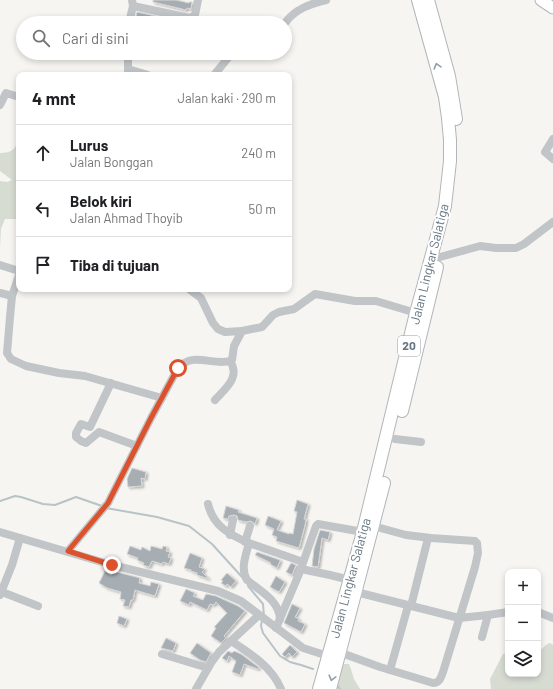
<!DOCTYPE html>
<html lang="id">
<meta charset="utf-8">
<style>
body{margin:0;font-family:Barlow,sans-serif;background:#f2f2f2;color:#202124}
.controls{position:absolute;right:12px;bottom:12px;display:grid;overflow:hidden;border-radius:8px;box-shadow:0 2px 6px #0003}
.controls button{width:36px;height:36px;display:grid;place-items:center;padding:0;border:0;border-bottom:1px solid #e0e0e0;background:#fff;color:#202124;font:20px sans-serif}
.stop{position:absolute;width:12px;height:12px;margin:-9px;border:3px solid #db522d;border-radius:50%;background:#fff}
.stop.end{background:#db522d;border-color:#fff;box-shadow:0 1px 4px #0008}
.list{margin:0;padding:0;list-style:none}
h2{display:flex;justify-content:space-between;align-items:center;height:52px;margin:0;padding:0 16px;font-size:17px}
h2 small{font-size:13px;font-weight:400;color:#757577}
.list li{display:grid;grid-template-columns:26px 1fr auto;gap:12px;align-items:center;box-sizing:border-box;height:56px;padding:0 16px;border-top:1px solid #e0e0e0}
.list b{display:block;font-size:15px;white-space:nowrap}
.list p{margin:0;font-size:13px;white-space:nowrap;color:#757577}
.list em{font-size:13px;font-style:normal;color:#757577}
.icon{flex:none;width:22px;height:22px;fill:none;stroke:currentColor;stroke-width:2;stroke-linecap:round;stroke-linejoin:round}
.map{position:relative;flex:none;width:553px;height:689px;overflow:hidden}
.search{position:absolute;background:#fff;box-shadow:0 2px 6px #0003;left:16px;top:16px;width:276px;height:44px;display:flex;align-items:center;gap:10px;box-sizing:border-box;padding:0 14px;border-radius:22px;color:#757577;font-size:15px}
.panel{position:absolute;background:#fff;box-shadow:0 2px 6px #0003;left:16px;top:72px;width:276px;height:220px;border-radius:8px}
.map>svg:first-child{display:block}
</style>
<div class="map">
<svg width="553" height="689" viewBox="0 0 553 689">
<defs>
<filter id="shadow"><feDropShadow dx="2" dy="1.5" stdDeviation="1" flood-color="#0004"/></filter>
</defs>
<rect width="100%" height="100%" fill="#f6f5f2"/>
<g fill="#d7dcd3">
<path d="M19,139V217L17,219H5L1,229L0,248V181L7,182L12,180L0,171V153C11,153 15,150 19,139Z"/>
<path d="M550,643L553,645V689H491L490,679L503,654L508,652V674H538V652C543,649 544,645 550,643Z"/>
<path d="M344,664H349L351,669L354,679L360,689H337L341,669Z"/>
</g>
<g fill="none" stroke-linecap="round" stroke-linejoin="round">
<g stroke="#b8c3c7" stroke-width="2">
<path d="M0,501L15,496L21,497L43,504L55,505L76,497L102,506"/>
<path d="M106,508L157,517L189,526L212,544L242,577"/>
<path d="M248,586L263,604L264,616"/>
<path d="M262,620L261,626L263,633L280,656L290,662L301,665L313,669"/>
<path d="M336,684L340,689"/>
</g>
</g>
<g fill="#a6aeb3" stroke="#d7d7d5" filter="url(#shadow)">
<path d="M153,0H176L189,3V2H192L191,9L187,8L186,10L153,2Z"/>
<path d="M137,12L179,21V23H169L148,19L136,16Z"/>
<path d="M132,468L146,472L145,479L141,478L142,486L128,487L127,479Z"/>
<path d="M297,500L308,504L304,519H306L305,525L299,548L276,541L277,537L272,535L274,529L265,525L268,516L281,521L277,530L289,534V533L293,534L297,512L294,511Z"/>
<path d="M226,506L239,510L238,512L257,518L255,524L251,521L246,522L238,520L237,516L234,515L229,516L228,519L223,518Z"/>
<path d="M320,530L330,532L328,540L322,538L318,567L312,566L314,549Z"/>
<path d="M130,546L141,550L142,547L150,551L151,546L162,549L163,546L167,547L166,551L170,552L168,557L171,558L169,564L163,562L162,564L152,561L149,567L143,565L144,563L137,560L138,558L127,554Z"/>
<path d="M257,552L280,560V561L277,568L270,564L271,563L255,555Z"/>
<path d="M190,553L202,558L199,567L205,569L202,572L209,579L197,575V573L191,571V570L184,568Z"/>
<path d="M291,563L296,565L292,575L286,572Z"/>
<path d="M105,571L111,575L113,571L140,578L139,583L150,586L151,582L159,584L155,596L135,590L133,600H131L129,607L123,606L125,600L120,599L121,592L107,588L99,583Z"/>
<path d="M227,573L236,581L231,587L227,584L226,586L221,583L223,581L221,580Z"/>
<path d="M276,576L285,582L279,592L270,587Z"/>
<path d="M186,589L195,593L193,596L203,600L206,594L216,596L238,606L245,611L224,636L226,638L221,643L211,636L216,628L214,627L227,613L216,602L214,605L210,604L207,610L190,602L189,605L180,601Z"/>
<path d="M292,604L300,608L295,617L299,619L298,621L305,624L301,632L284,623Z"/>
<path d="M119,616L127,619L124,626L117,623Z"/>
<path d="M166,638L176,643L173,651L161,648Z"/>
<path d="M197,643L211,653L206,662L200,660L190,653Z"/>
<path d="M290,645L297,652L292,657L289,653L285,657L282,654Z"/>
<path d="M228,651L232,653L234,651L241,654L257,666L259,668L258,669L244,664L240,675L232,672L236,661L229,656L227,661L222,658Z"/>
</g>
<g fill="none" stroke-linecap="round" stroke-linejoin="round">
<defs>
<path id="major" d="M541,0L553,8"/>
<g id="highway">
<path d="M428,0L449,76L456,119"/>
<path d="M402,411L437,267"/>
<path d="M319,689L363,532L416,313L445,206L450,161V140L448,118L445,97L418,0"/>
<path d="M330,689L384,483"/>
</g>
</defs>
<use href="#major" stroke="#b2b7ba" stroke-width="13"/>
<use href="#highway" stroke="#b2b6b9" stroke-width="14"/>
<g stroke="#c1c5c8" stroke-width="8">
<path d="M133,6L190,18L195,15L198,0"/>
<path d="M129,23L133,6L132,0"/>
<path d="M285,23C295,9 310,4 326,0"/>
<path d="M128,69L148,75"/>
<path d="M128,75V53"/>
<path d="M214,75L232,53"/>
<path d="M0,105L6,93L19,97"/>
<path d="M553,139L545,152L553,159"/>
<path d="M440,257L480,246L496,248H516L524,244L553,222"/>
<path d="M0,265L19,271"/>
<path d="M19,275L12,296L10,317L7,353L11,359L26,366L59,373L85,376L162,398"/>
<path d="M189,289L201,298L213,323L218,329L225,332L242,331"/>
<path d="M0,293L12,296"/>
<path d="M111,383L90,427L81,424L76,433V437L81,441L86,443L99,432L137,446"/>
<path d="M215,400C225,389 241,377 230,361"/>
<path d="M395,439L421,442"/>
<path d="M208,504C213,526 230,535 249,543"/>
<path d="M0,532L112,565L218,591L241,601L303,648L328,656"/>
<path d="M230,535L233,520"/>
<path d="M245,542L250,526"/>
<path d="M68,551L108,503L151,418L178,368C194,351 212,366 230,361L232,360L234,346L242,331L262,327L273,315L279,312L294,309L315,294L355,301H376L416,313"/>
<path d="M301,569L330,575L350,580"/>
<path d="M2,592L38,606"/>
<path d="M356,592L459,618L488,615L508,612"/>
<path d="M0,595L12,565L20,538"/>
<path d="M411,606L428,538"/>
<path d="M538,612L553,618"/>
<path d="M280,619C279,600 260,591 247,580C240,569 246,555 249,543L303,562"/>
<path d="M276,628L299,574L316,526L318,524L363,532"/>
<path d="M482,637L488,615"/>
<path d="M231,641C251,654 272,667 281,689"/>
<path d="M336,651L380,667L433,683C440,683 441,677 443,672L475,567L478,553L477,543L475,541L431,538L406,535L373,526"/>
<path d="M162,654L208,668"/>
<path d="M390,670L408,606"/>
<path d="M196,689L211,663L219,652L259,615"/>
</g>
<use href="#major" stroke="#fff" stroke-width="11"/>
<use href="#highway" stroke="#fff" stroke-width="12"/>
</g>
<defs><path id="oneway-chevron" d="M-2-3.5L2.5 0L-2 3.5" fill="none" stroke-width="1.6" stroke-linecap="round" stroke-linejoin="round"/></defs>
<g stroke="#949fa8">
<use href="#oneway-chevron" transform="translate(437 66) rotate(-106)"/>
<use href="#oneway-chevron" transform="translate(332 678) rotate(105)"/>
</g>
<g fill="none" stroke-linecap="round" stroke-linejoin="round">
<path stroke="#db522d" stroke-width="5" d="M112,565L68,551L108,503L151,418L178,368"/>
</g>
<g text-anchor="middle" stroke-width="4" stroke-linejoin="round" paint-order="stroke">
<rect fill="#fff" stroke="#949fa8" stroke-width="1" x="398" y="336" width="22" height="20" rx="3"/>
<g font-size="12" font-weight="bold" fill="#667682">
<text x="409" y="350">20</text>
</g>
<g font-size="13" fill="#667682" stroke="#fff">
<text transform="translate(429 264) rotate(-76)" y="5">Jalan Lingkar Salatiga</text>
<text transform="translate(350 578) rotate(-75)" y="5">Jalan Lingkar Salatiga</text>
</g>
</g>
</svg>
<div class="controls">
<button>+</button>
<button>−</button>
<button><svg class="icon" aria-label="layers" viewBox="0 0 24 24"><path d="M12 4l9 5-9 5-9-5zM3 14l9 5 9-5"/></svg></button>
</div>
<div class="stop" style="left:178px;top:368px"></div>
<div class="stop end" style="left:112px;top:565px"></div>
<div class="search"><svg class="icon" aria-label="search" viewBox="0 0 24 24"><circle cx="10" cy="10" r="6"/><path d="M15 15l6 6"/></svg>Cari di sini</div>
<section class="panel">
<h2>4 mnt<small>Jalan kaki · 290 m</small></h2>
<ul class="list">
<li><svg class="icon" aria-label="ahead" viewBox="0 0 24 24"><path d="M12 20V5M6 11l6-6 6 6"/></svg><div><b>Lurus</b><p>Jalan Bonggan</p></div><em>240 m</em></li>
<li><svg class="icon" aria-label="left" viewBox="0 0 24 24"><path d="M17 20v-9H6M10 6l-5 5 5 5"/></svg><div><b>Belok kiri</b><p>Jalan Ahmad Thoyib</p></div><em>50 m</em></li>
<li><svg class="icon" aria-label="arrive" viewBox="0 0 24 24"><path d="M6 21V4h12l-3 4 3 4H6"/></svg><div><b>Tiba di tujuan</b></div></li>
</ul>
</section>
</div>
